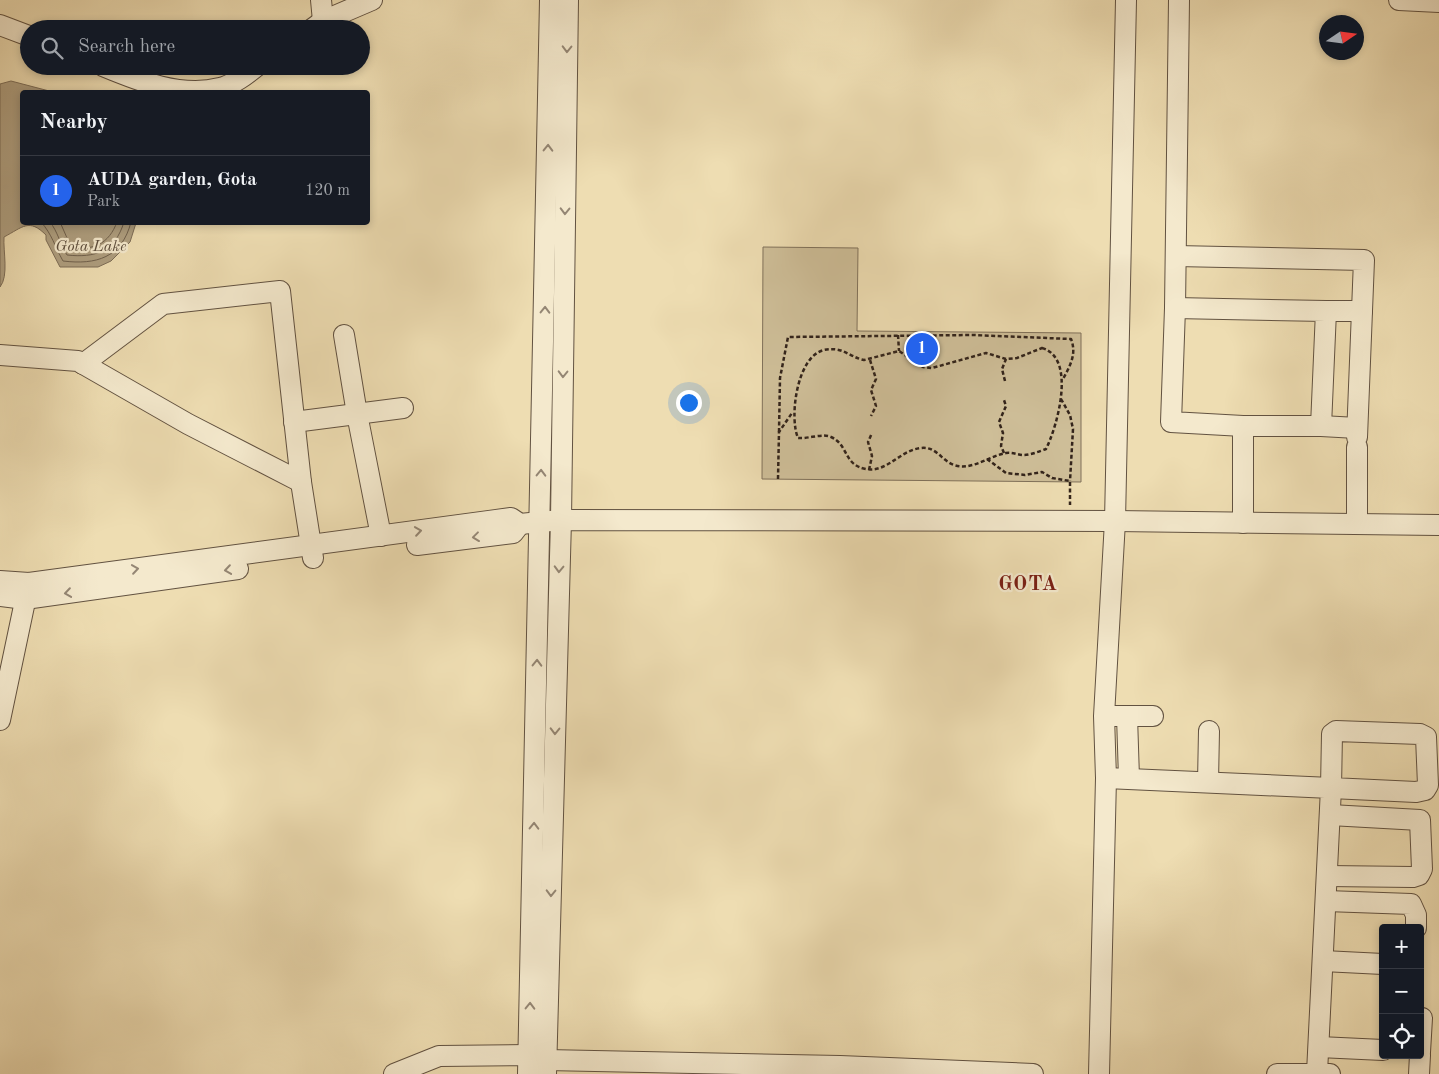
<!DOCTYPE html>
<meta charset="utf-8">
<style>
body{margin:0;font-family:"Old Standard TT",serif;background:#242831;color:#f1f3f6}
.controls{position:absolute;right:15px;bottom:15px;display:grid;overflow:hidden;border-radius:5px;box-shadow:0 2px 8px #0003}
.controls button{width:45px;height:45px;display:grid;place-items:center;padding:0;border:0;border-bottom:1px solid #363941;background:#171b24;color:#f1f3f6;font:25px sans-serif}
.compass{position:absolute;left:1319px;top:15px;width:45px;height:45px;border-radius:50%;background:#171b24;box-shadow:0 2px 8px #0003;rotate:77deg}
.you{position:absolute;left:688px;top:402px;width:18px;height:18px;margin:-12px;border:4px solid #fff;border-radius:50%;background:#1a73e8;box-shadow:0 0 0 8px #1a73e833}
.badge{display:grid;place-items:center;width:32px;height:32px;border-radius:50%;background:#2563eb;color:#fff;font-size:16px;font-weight:700}
.pin{position:absolute;translate:-50% -50%;border:2px solid #fff;box-shadow:0 1px 5px #0006}
.list{margin:0;padding:0;list-style:none}
h2{display:flex;justify-content:space-between;align-items:center;height:65px;margin:0;padding:0 20px;font-size:21px}
h2 small{font-size:16px;font-weight:400;color:#9ea1a6}
.list li{display:grid;grid-template-columns:32px 1fr auto;gap:15px;align-items:center;box-sizing:border-box;height:70px;padding:0 20px;border-top:1px solid #363941}
.list b{display:block;font-size:19px;white-space:nowrap}
.list p{margin:0;font-size:16px;white-space:nowrap;color:#9ea1a6}
.list em{font-size:16px;font-style:normal;color:#9ea1a6}
.icon{flex:none;width:28px;height:28px;fill:none;stroke:currentColor;stroke-width:2;stroke-linecap:round;stroke-linejoin:round}
.map{position:relative;flex:none;width:1439px;height:1074px;overflow:hidden}
.search{position:absolute;background:#171b24;box-shadow:0 2px 8px #0003;left:20px;top:20px;width:350px;height:55px;display:flex;align-items:center;gap:12px;box-sizing:border-box;padding:0 18px;border-radius:28px;color:#9ea1a6;font-size:19px}
.panel{position:absolute;background:#171b24;box-shadow:0 2px 8px #0003;left:20px;top:90px;width:350px;height:135px;border-radius:5px}
.map>svg:first-child{display:block}
</style>
<div class="map">
<svg width="1439" height="1074" viewBox="0 0 1439 1074">
<rect width="100%" height="100%" fill="#eeddb2"/>
<filter id="stains"><feTurbulence type="fractalNoise" baseFrequency=".004" numOctaves="4"/><feColorMatrix values="0 0 0 0 .2 0 0 0 0 .09 0 0 0 0 .02 0 0 0 .5 -.17"/></filter>
<radialGradient id="worn" r=".72"><stop offset=".6" stop-color="#630" stop-opacity="0"/><stop offset="1" stop-color="#630" stop-opacity=".3"/></radialGradient>
<path fill="#cebe98" stroke="#80715a" d="M763,247L858,248L857,331L1081,333V482L762,479Z"/>
<path fill="#ae9e7f" stroke="#7d6d57" d="M11,81L53,92H22V222L136,223L130,242L111,261L98,267H60L46,240V235C29,218 23,227 4,237C3,251 9,276 0,287V84Z"/>
<g fill="none" stroke-linecap="round" stroke-linejoin="round">
<g stroke="#70614d" stroke-width="1">
<path d="M41,222C52,234 55,247 63,261C96,265 122,258 131,222"/>
<path d="M50,222C58,232 60,244 67,255C95,258 115,252 124,222"/>
<path d="M60,222L71,247C93,251 109,244 117,222"/>
</g>
<defs>
<g id="minor">
<path d="M321,0L323,21"/>
<path d="M1399,0L1439,2"/>
<path d="M0,25L29,36"/>
<path d="M312,29L323,21L372,0"/>
<path d="M103,66C139,81 181,98 220,88C233,85 247,74 257,66"/>
<path d="M1176,256L1364,260L1357,437"/>
<path d="M1175,308L1179,0"/>
<path d="M1326,311H1362"/>
<path d="M344,335L357,414L381,536"/>
<path d="M0,355L78,361L188,424L301,482"/>
<path d="M83,364L163,304L280,291L301,482L313,558"/>
<path d="M294,422L403,408"/>
<path d="M1243,426H1321L1326,311L1175,308L1171,422L1243,426V523"/>
<path d="M1321,426L1357,428"/>
<path d="M1357,524V447"/>
<path d="M417,545L513,533L520,524"/>
<path d="M0,581L29,583L511,518L520,524L561,520L1115,521L1439,525"/>
<path d="M0,596L25,599L238,569"/>
<path d="M1113,716H1153"/>
<path d="M1127,716L1129,778"/>
<path d="M0,720L28,587"/>
<path d="M1336,731L1420,734L1426,737L1428,785L1425,790L1416,792L1331,788L1332,734Z"/>
<path d="M1106,778L1331,788L1317,1073"/>
<path d="M1208,782L1209,731"/>
<path d="M1327,876L1413,877L1419,875L1422,869L1420,820L1330,815"/>
<path d="M1326,901L1411,904L1416,915V928"/>
<path d="M1323,961L1383,964"/>
<path d="M1319,1047L1383,1050"/>
<path d="M1420,1052L1422,1018"/>
<path d="M394,1074L439,1056L529,1055L546,1060L840,1066L1033,1074"/>
<path d="M528,1074L550,0"/>
<path d="M546,1074L561,520L568,0"/>
<path d="M1099,1074L1106,778L1104,716L1115,521L1126,0"/>
<path d="M1277,1074H1330"/>
<path d="M1419,1074L1420,1055"/>
</g>
</defs>
<use href="#minor" stroke="#625241" stroke-width="22"/>
<g stroke="#33241b" stroke-width="2.5" stroke-dasharray="4 2.5" stroke-linecap="butt">
<path d="M898,335L899,351"/>
<path d="M1042,348C1077,358 1057,427 1046,449C1040,451 1031,455 1024,455C1018,455 1013,452 1006,453C989,456 972,471 954,465C942,461 936,446 921,448C900,450 887,473 866,469C843,465 849,445 831,437C823,433 808,439 798,438C789,417 797,356 824,350C843,346 849,357 864,360L899,351L923,367L932,368L986,353L1006,359L1017,358Z"/>
<path d="M870,360L876,379L871,390L876,406L871,416"/>
<path d="M1005,381L1002,369L1006,359"/>
<path d="M1061,399L1070,415L1073,429L1070,481"/>
<path d="M779,432L780,378L788,337L973,335L1071,339C1077,354 1070,366 1063,379"/>
<path d="M1004,453L1001,446L1003,433L999,422L1006,406L1004,400"/>
<path d="M987,459L1006,473L1025,475L1042,472L1052,478L1070,481V505"/>
<path d="M869,470L872,456L868,442L872,433"/>
<path d="M778,479L779,432L792,413"/>
</g>
<use href="#minor" stroke="#f4e9cd" stroke-width="20"/>
</g>
<defs><path id="oneway-chevron" d="M-2-3.5L2.5 0L-2 3.5" fill="none" stroke-width="1.6" stroke-linecap="round" stroke-linejoin="round" transform="scale(1.25)"/></defs>
<g stroke="#948674">
<use href="#oneway-chevron" transform="translate(567 49) rotate(91)"/>
<use href="#oneway-chevron" transform="translate(548 148) rotate(-89)"/>
<use href="#oneway-chevron" transform="translate(565 211) rotate(91)"/>
<use href="#oneway-chevron" transform="translate(545 310) rotate(-89)"/>
<use href="#oneway-chevron" transform="translate(563 374) rotate(91)"/>
<use href="#oneway-chevron" transform="translate(541 473) rotate(-89)"/>
<use href="#oneway-chevron" transform="translate(418 531) rotate(-8)"/>
<use href="#oneway-chevron" transform="translate(476 537) rotate(173)"/>
<use href="#oneway-chevron" transform="translate(135 569) rotate(-8)"/>
<use href="#oneway-chevron" transform="translate(559 569) rotate(92)"/>
<use href="#oneway-chevron" transform="translate(228 570) rotate(172)"/>
<use href="#oneway-chevron" transform="translate(68 593) rotate(172)"/>
<use href="#oneway-chevron" transform="translate(537 663) rotate(-89)"/>
<use href="#oneway-chevron" transform="translate(555 731) rotate(91)"/>
<use href="#oneway-chevron" transform="translate(534 826) rotate(-89)"/>
<use href="#oneway-chevron" transform="translate(551 893) rotate(91)"/>
<use href="#oneway-chevron" transform="translate(530 1006) rotate(-89)"/>
</g>
<g text-anchor="middle" stroke-width="4.5" stroke-linejoin="round" paint-order="stroke">
<g font-size="16" font-style="italic" fill="#5e4f3e" stroke="#f4e9cd">
<text x="91" y="251">Gota Lake</text>
</g>
<g font-size="20" font-weight="bold" letter-spacing="1" fill="#7a1f14" stroke="#f4e9cd">
<text x="1028" y="590">GOTA</text>
</g>
</g>
<rect width="100%" height="100%" filter="url(#stains)"/>
<rect width="100%" height="100%" fill="url(#worn)"/>
</svg>
<div class="controls">
<button>+</button>
<button>−</button>
<button><svg class="icon" aria-label="locate" viewBox="0 0 24 24"><circle cx="12" cy="12" r="6"/><path d="M12 2v4M12 18v4M2 12h4M18 12h4"/></svg></button>
</div>
<svg class="compass" viewBox="-18 -18 36 36"><path d="M0-13l5 13h-10z" fill="#e53935"/><path d="M0 13l5-13h-10z" fill="#9ea1a6"/></svg>
<div class="you"></div>
<div class="pin badge" style="left:922px;top:349px">1</div>
<div class="search"><svg class="icon" aria-label="search" viewBox="0 0 24 24"><circle cx="10" cy="10" r="6"/><path d="M15 15l6 6"/></svg>Search here</div>
<section class="panel">
<h2>Nearby<small></small></h2>
<ul class="list">
<li><span class="badge">1</span><div><b>AUDA garden, Gota</b><p>Park</p></div><em>120 m</em></li>
</ul>
</section>
</div>
